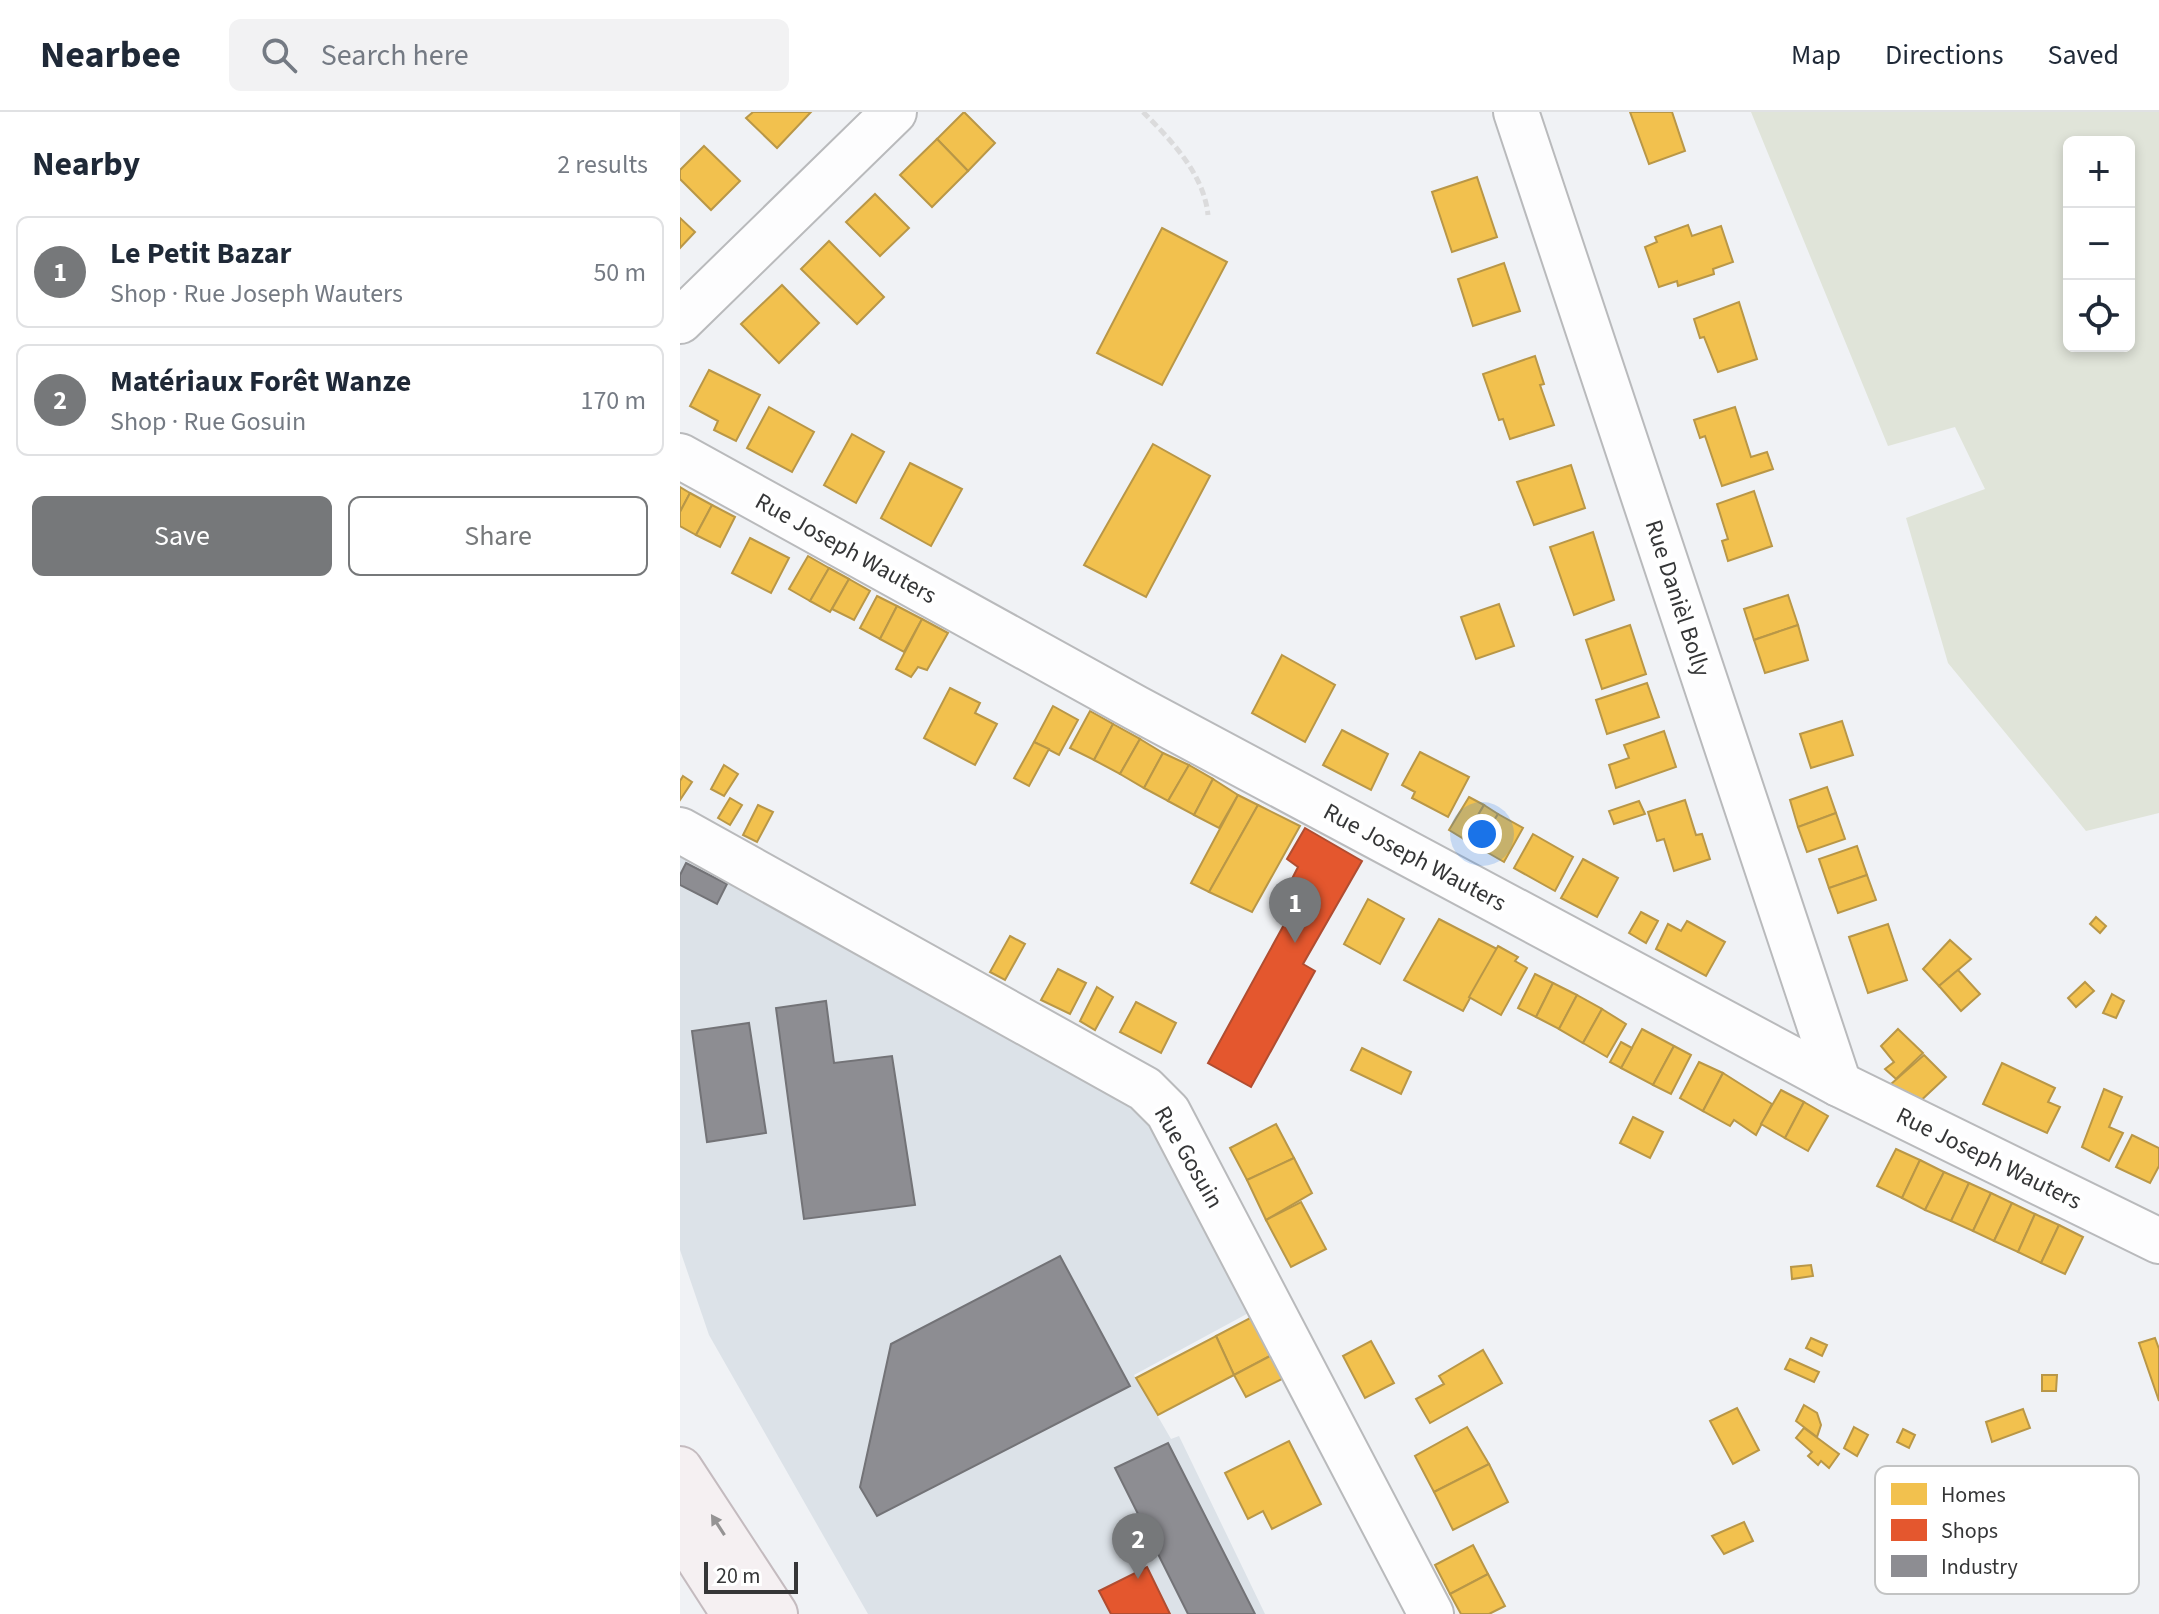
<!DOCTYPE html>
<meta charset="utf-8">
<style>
body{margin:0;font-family:"Source Sans 3",sans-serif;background:#f2f2f3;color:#1f2937}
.controls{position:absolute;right:24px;top:24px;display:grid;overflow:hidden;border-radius:12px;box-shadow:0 4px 12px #0003}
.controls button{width:72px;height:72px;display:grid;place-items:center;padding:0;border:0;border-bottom:2px solid #e0e1e3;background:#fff;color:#1f2937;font:40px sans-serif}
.scale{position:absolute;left:24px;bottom:20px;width:94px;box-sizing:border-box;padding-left:8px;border:4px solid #353637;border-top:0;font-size:22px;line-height:28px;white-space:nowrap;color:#353637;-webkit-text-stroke:6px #fff;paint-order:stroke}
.you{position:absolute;left:802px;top:722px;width:28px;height:28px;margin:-20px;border:6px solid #fff;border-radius:50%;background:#1a73e8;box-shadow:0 0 0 12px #1a73e833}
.badge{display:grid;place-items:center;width:52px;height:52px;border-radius:50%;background:#76787a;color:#fff;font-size:26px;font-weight:700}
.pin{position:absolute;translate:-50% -66px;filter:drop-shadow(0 2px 4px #0008)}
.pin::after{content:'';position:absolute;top:42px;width:28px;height:24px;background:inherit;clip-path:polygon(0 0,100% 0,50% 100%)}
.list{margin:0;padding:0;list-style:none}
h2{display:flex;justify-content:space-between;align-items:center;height:104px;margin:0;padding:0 32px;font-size:34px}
h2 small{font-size:26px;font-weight:400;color:#747a83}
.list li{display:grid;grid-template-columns:52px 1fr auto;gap:24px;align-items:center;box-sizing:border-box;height:112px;margin:0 16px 16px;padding:0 16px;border:2px solid #e0e1e3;border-radius:12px}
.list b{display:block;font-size:30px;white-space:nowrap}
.list p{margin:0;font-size:26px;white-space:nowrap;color:#747a83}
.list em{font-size:26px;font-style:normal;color:#747a83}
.actions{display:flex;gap:16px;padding:24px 32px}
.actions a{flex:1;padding:18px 0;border:2px solid #76787a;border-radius:12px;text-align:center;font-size:28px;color:#76787a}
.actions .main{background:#76787a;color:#fff}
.icon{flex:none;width:44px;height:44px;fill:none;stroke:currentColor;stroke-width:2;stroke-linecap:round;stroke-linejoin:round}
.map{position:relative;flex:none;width:1479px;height:1502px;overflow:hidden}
header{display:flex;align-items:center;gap:48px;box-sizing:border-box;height:112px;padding:0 40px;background:#fff;border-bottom:2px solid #e0e1e3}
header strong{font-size:38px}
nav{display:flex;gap:44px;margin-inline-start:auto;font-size:28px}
.search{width:560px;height:72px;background:#f2f2f3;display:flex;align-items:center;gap:20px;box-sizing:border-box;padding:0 28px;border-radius:12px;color:#747a83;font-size:30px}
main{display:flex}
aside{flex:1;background:#fff}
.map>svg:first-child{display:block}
</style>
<header>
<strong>Nearbee</strong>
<div class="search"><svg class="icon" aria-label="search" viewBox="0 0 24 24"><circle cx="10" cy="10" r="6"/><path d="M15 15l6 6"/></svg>Search here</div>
<nav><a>Map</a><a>Directions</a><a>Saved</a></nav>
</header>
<main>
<aside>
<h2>Nearby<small>2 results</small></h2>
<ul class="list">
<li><span class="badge">1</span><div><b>Le Petit Bazar</b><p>Shop · Rue Joseph Wauters</p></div><em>50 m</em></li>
<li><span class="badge">2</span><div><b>Matériaux Forêt Wanze</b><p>Shop · Rue Gosuin</p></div><em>170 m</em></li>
</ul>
<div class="actions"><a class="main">Save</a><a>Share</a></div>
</aside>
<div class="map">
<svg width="1479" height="1502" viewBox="0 0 1479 1502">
<rect width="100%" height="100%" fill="#f0f2f5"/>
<path fill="#dce2e8" d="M0,745L448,987L476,1018L574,1198L454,1263L491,1327L499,1324L585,1502H188L29,1223L0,1138Z"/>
<path fill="#e0e4d9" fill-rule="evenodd" d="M1071,0H1479V701L1406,719L1268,551L1226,406L1305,377L1275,315L1208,334ZM1389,30H1449V234H1389Z"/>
<g fill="#f2c14e" stroke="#b99747" stroke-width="2">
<path d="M73,0H131L97,36L66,6Z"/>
<path d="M284,0L315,31L288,59L257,27Z"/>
<path d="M950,0H992L1005,39L969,52Z"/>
<path d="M257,27L288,59L252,95L220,63Z"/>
<path d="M24,34L60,69L31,98L0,67V58Z"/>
<path d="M797,65L817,125L772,140L752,80Z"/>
<path d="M195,82L229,116L200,144L166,110Z"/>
<path d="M0,106L15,120L0,136Z"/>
<path d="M1008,113L1012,124L1041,114L1053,150L1033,157L1034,162L998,174L997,169L979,175L965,135L977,130L975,125Z"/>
<path d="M482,116L547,150L482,273L417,241Z"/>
<path d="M149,129L204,185L177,212L121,157Z"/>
<path d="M824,151L840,199L793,214L778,167Z"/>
<path d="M102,173L139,211L99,251L61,212Z"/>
<path d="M1059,190L1077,247L1038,260L1024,225L1020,226L1014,207Z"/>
<path d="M855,244L864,272L860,273L874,313L830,327L823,307L819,308L803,262Z"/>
<path d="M29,258L80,283L56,329L34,318L38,309L10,294Z"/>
<path d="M89,295L134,320L112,360L67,336Z"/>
<path d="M1055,295L1071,345L1087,340L1093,357L1042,374L1025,324L1020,326L1014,308Z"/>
<path d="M172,322L204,340L176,391L144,373Z"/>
<path d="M473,332L530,364L466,485L404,453Z"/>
<path d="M230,351L282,377L251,434L201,406Z"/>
<path d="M891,353L905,396L854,413L837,370Z"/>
<path d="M0,375L10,381L0,400Z"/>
<path d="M1074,379L1092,434L1048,449L1042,429L1048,427L1037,392Z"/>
<path d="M10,381L32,393L16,423L0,414V400Z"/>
<path d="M32,393L55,405L40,435L16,423Z"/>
<path d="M913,420L934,488L894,503L870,435Z"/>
<path d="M70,426L109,446L91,481L52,461Z"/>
<path d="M128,444L149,456L130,489L109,477Z"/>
<path d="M149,456L169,467L150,500L130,489Z"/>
<path d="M169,467L190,479L174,508L152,497Z"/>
<path d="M1108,483L1118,513L1074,528L1064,497Z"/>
<path d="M197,484L217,494L200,527L180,516Z"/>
<path d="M819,492L834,534L796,547L781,505Z"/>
<path d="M217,494L242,507L224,540L200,527Z"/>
<path d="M242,507L268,521L247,558L238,555L231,565L216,557Z"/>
<path d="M950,513L966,562L922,577L906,528Z"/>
<path d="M1118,513L1128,548L1085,561L1074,528Z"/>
<path d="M602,543L655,573L625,630L572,601Z"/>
<path d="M967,571L979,605L927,622L916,588Z"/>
<path d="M270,576L300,591L295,601L317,612L295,653L244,626Z"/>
<path d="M373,594L398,608L379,643L354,630Z"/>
<path d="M410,599L433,612L414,648L390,636Z"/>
<path d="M1162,609L1173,643L1131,656L1120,622Z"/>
<path d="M433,612L460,627L440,662L414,648Z"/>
<path d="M662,618L708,642L691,678L643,653Z"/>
<path d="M984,619L996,655L936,676L929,653L949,646L944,633Z"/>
<path d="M460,627L483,641L464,676L440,662Z"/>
<path d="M354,630L369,637L349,674L334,666Z"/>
<path d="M740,640L789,665L768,705L732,686L735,680L722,673Z"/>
<path d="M483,641L509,653L488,689L464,676Z"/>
<path d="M44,653L58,662L44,684L31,677Z"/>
<path d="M509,653L533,667L514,703L488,689Z"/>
<path d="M3,664L12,670L0,688V669Z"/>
<path d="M533,667L558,683L539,716L514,703Z"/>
<path d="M1147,675L1156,701L1118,715L1110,688Z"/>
<path d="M558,683L578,693L529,780L511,771Z"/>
<path d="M789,685L804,693L784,727L769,718Z"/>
<path d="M50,686L62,693L50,713L38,706Z"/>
<path d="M1005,688L1016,723L1022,722L1030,747L994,759L984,727L977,729L968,700Z"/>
<path d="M959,689L965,702L934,712L929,699Z"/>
<path d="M78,693L93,700L77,730L63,723Z"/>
<path d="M578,693L620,714L572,800L529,780Z"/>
<path d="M804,693L818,702L798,735L784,727Z"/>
<path d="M1156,701L1165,727L1127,740L1118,715Z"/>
<path d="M818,702L843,716L824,750L798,735Z"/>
<path d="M853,722L893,745L875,779L834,756Z"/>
<path d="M1177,734L1187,763L1149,776L1139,747Z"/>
<path d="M903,747L938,766L917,805L881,786Z"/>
<path d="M1187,763L1196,788L1158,801L1149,776Z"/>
<path d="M688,787L724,807L700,852L664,832Z"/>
<path d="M961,800L978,809L966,831L949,821Z"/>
<path d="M1416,805L1426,814L1420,821L1410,812Z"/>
<path d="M759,807L817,837L783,899L724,868Z"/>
<path d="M1007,809L1045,830L1026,864L976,837L988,812L1001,819Z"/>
<path d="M1208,812L1227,868L1188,881L1169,825Z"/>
<path d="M330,824L345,832L325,868L310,860Z"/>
<path d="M1270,828L1291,847L1259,874L1243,857Z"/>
<path d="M818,834L838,845L835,849L847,856L821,903L789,885Z"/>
<path d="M378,857L406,871L390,902L361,888Z"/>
<path d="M1278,858L1300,882L1281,899L1259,874Z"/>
<path d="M855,862L873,871L856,905L838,896Z"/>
<path d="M1405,870L1414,879L1396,895L1388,886Z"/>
<path d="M873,871L897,883L879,917L856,905Z"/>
<path d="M417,875L433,885L415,918L400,909Z"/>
<path d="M1432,882L1444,889L1436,906L1423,901Z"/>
<path d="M897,883L922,897L903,931L879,917Z"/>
<path d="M456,890L496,911L481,941L440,920Z"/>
<path d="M922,897L946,912L927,945L903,931Z"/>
<path d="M962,917L994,934L973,973L941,956Z"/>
<path d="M1218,917L1243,941L1216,967L1205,957L1214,950L1201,934Z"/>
<path d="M941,930L952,936L941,956L930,950Z"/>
<path d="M994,934L1011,943L991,982L973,973Z"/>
<path d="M682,936L731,960L721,982L671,958Z"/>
<path d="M1244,943L1266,965L1234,995L1211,972Z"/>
<path d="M1019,950L1043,961L1023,999L1000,986Z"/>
<path d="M1322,951L1375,976L1368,990L1380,995L1367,1021L1303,992Z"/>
<path d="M1043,961L1092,992L1076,1023L1054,1008L1050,1014L1023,999Z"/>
<path d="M1424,977L1442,985L1429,1015L1443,1021L1429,1049L1402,1035Z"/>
<path d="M1101,978L1124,990L1105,1026L1081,1012Z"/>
<path d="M1124,990L1148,1004L1128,1039L1105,1026Z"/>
<path d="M953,1005L983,1020L970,1046L940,1031Z"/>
<path d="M596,1012L614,1046L567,1068L550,1036Z"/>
<path d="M1452,1023L1479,1036V1054L1470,1071L1436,1055Z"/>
<path d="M1216,1037L1240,1048L1222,1086L1197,1074Z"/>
<path d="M614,1046L632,1081L586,1108L567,1068Z"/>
<path d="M1240,1048L1264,1060L1245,1098L1222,1086Z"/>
<path d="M1264,1060L1289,1071L1271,1109L1245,1098Z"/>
<path d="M1289,1071L1311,1081L1293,1119L1271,1109Z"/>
<path d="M1311,1081L1332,1091L1314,1129L1293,1119Z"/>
<path d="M621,1090L646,1137L611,1155L586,1108Z"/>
<path d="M1332,1091L1355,1102L1338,1140L1314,1129Z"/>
<path d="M1355,1102L1379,1113L1361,1151L1338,1140Z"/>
<path d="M1379,1113L1403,1125L1385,1162L1361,1151Z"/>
<path d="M1131,1153L1133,1164L1112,1167L1111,1155Z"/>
<path d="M572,1205L592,1243L554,1263L536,1224Z"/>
<path d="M536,1224L554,1263L478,1303L456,1266Z"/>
<path d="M1131,1226L1147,1233L1142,1244L1126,1236Z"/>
<path d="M1475,1226L1479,1237V1289L1459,1231Z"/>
<path d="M691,1229L714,1271L685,1286L663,1244Z"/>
<path d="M803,1238L822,1271L750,1311L736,1287L764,1272L759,1264Z"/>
<path d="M592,1243L604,1266L566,1285L554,1263Z"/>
<path d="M1110,1247L1139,1260L1134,1270L1105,1257Z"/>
<path d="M1362,1263H1377L1376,1279H1362Z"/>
<path d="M1124,1293L1137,1301L1141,1313L1137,1325L1116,1309Z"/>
<path d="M1057,1296L1079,1338L1053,1352L1030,1309Z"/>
<path d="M1343,1297L1350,1316L1312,1330L1306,1310Z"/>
<path d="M787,1315L809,1352L754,1380L735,1344Z"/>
<path d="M1174,1315L1188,1323L1177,1344L1164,1336Z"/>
<path d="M1124,1316L1159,1342L1149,1356L1141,1349L1138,1353L1128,1344L1132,1340L1116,1326Z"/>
<path d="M1223,1317L1235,1323L1229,1336L1217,1330Z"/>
<path d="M609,1329L641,1392L592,1417L583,1399L568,1407L545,1361Z"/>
<path d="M809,1352L828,1390L773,1418L754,1380Z"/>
<path d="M1064,1410L1073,1429L1044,1442L1032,1424Z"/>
<path d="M793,1433L808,1462L770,1482L755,1453Z"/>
<path d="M808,1462L825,1494L809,1502H781L770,1482Z"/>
</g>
<g fill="#e4572e" stroke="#b04d31" stroke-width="2">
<path d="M625,716L682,749L623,852L635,859L571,975L528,951L606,809L594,802L618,755L607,747Z"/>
<path d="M467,1455L490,1502H431L419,1479Z"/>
</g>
<g fill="#8d8d92" stroke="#737377" stroke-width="2">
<path d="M6,751L47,772L37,792L0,773V763Z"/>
<path d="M146,889L154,951L212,944L235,1093L124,1107L96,896Z"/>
<path d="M69,911L86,1021L27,1030L12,919Z"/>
<path d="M380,1144L450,1274L197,1404L180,1375L211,1232Z"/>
<path d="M488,1331L575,1502H508L435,1356Z"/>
</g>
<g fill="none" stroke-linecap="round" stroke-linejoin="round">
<defs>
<g id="minor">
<path d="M836,0L1159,972"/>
<path d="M0,209L214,0"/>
<path d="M0,344L456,596L1159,972L1479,1129"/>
<path d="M0,718L465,977L488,1000L751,1502"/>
</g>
<g id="major">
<path d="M0,1357L95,1502"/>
<path d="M0,1418L54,1502"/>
</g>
</defs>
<use href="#minor" stroke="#b9babc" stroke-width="48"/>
<use href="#major" stroke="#c4bbbf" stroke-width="48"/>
<path stroke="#dbdbdc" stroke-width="5" stroke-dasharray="8 4" stroke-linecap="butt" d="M463,0C491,28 524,62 528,103"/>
<use href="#minor" stroke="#fdfdfe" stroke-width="44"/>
<use href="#major" stroke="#f5f0f2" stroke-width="44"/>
</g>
<defs><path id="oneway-solid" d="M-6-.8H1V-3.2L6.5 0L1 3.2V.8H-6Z" transform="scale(2)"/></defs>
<use fill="#959394" href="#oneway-solid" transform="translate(38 1413) rotate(-123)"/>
<g text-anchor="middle" stroke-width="8" stroke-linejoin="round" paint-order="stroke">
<g font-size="24" fill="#353637" stroke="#fff">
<text transform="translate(166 436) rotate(29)" y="8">Rue Joseph Wauters</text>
<text transform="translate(998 486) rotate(72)" y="8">Rue Danièl Bolly</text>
<text transform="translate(735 745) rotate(28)" y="8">Rue Joseph Wauters</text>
<text transform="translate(509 1045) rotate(60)" y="8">Rue Gosuin</text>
<text transform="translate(1309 1046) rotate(26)" y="8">Rue Joseph Wauters</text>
</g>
</g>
<rect x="1195" y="1354" width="264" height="128" rx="12" fill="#fff" stroke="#c2c3c3" stroke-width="2"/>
<rect x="1211" y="1371" width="36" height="22" fill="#f2c14e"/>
<rect x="1211" y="1407" width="36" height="22" fill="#e4572e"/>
<rect x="1211" y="1443" width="36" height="22" fill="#8d8d92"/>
<g font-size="22" fill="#353637">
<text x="1261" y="1390">Homes</text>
<text x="1261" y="1426">Shops</text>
<text x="1261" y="1462">Industry</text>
</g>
</svg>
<div class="controls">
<button>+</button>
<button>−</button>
<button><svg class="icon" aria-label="locate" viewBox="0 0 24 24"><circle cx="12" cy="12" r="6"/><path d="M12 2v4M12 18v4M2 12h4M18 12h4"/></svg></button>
</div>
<div class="scale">20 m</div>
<div class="you"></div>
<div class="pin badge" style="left:615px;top:831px">1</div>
<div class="pin badge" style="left:458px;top:1467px">2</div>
</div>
</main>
